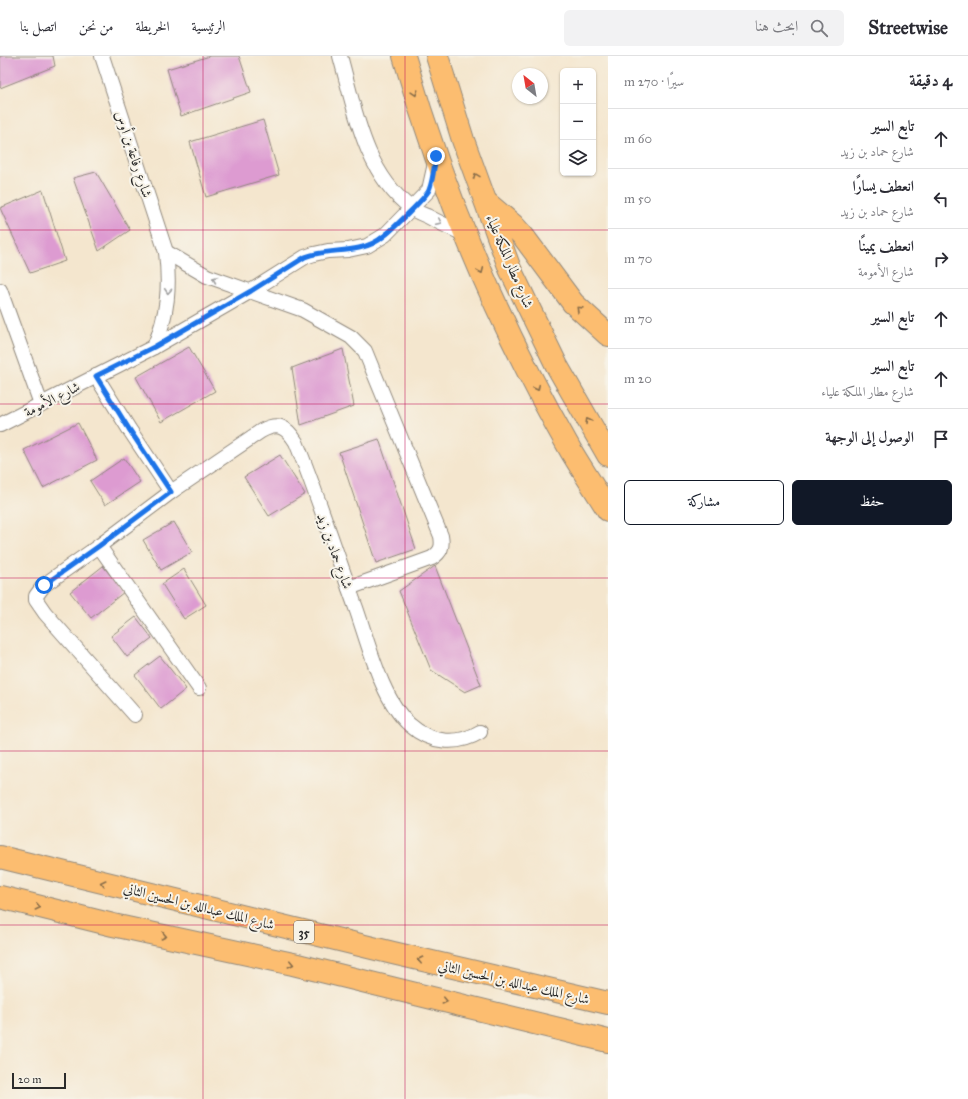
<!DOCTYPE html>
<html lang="ar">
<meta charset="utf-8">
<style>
body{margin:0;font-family:"IM FELL Great Primer",Amiri,serif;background:#f2f2f3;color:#2b2b33;direction:rtl}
.controls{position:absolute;right:12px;top:12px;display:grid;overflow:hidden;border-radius:6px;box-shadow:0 1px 3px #0004}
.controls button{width:36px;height:36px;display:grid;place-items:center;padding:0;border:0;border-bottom:1px solid #e1e1e2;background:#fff;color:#2b2b33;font:20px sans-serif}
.compass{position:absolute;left:512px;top:12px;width:36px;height:36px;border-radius:50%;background:#fff;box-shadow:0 1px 3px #0004;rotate:329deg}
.scale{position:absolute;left:12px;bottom:10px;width:54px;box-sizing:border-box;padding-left:4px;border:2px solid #2b2b2b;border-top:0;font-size:11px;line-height:14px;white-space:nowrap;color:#2b2b2b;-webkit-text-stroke:3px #f7f3e8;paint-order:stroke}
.stop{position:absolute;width:12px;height:12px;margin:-9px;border:3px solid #1a73e8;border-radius:50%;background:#fff}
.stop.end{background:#1a73e8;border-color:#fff;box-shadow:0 1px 4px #0008}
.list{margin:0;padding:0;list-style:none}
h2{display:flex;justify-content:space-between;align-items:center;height:52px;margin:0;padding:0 16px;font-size:17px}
h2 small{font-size:13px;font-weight:400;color:#7c7c81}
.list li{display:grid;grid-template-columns:26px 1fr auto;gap:12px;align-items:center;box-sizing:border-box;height:60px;padding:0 16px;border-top:1px solid #e1e1e2}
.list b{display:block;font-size:15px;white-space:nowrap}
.list p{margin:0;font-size:13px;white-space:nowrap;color:#7c7c81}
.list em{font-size:13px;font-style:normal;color:#7c7c81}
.actions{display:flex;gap:8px;padding:12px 16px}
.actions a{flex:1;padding:9px 0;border:1px solid #111827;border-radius:6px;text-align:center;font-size:14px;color:#111827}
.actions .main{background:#111827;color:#fff}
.icon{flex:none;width:22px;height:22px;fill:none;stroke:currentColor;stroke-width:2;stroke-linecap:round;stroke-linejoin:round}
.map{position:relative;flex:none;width:608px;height:1043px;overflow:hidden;direction:ltr}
header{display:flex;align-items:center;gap:24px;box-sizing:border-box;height:56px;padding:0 20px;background:#fff;border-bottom:1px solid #e1e1e2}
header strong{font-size:19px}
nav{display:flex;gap:22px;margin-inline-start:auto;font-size:14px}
.search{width:280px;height:36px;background:#f2f2f3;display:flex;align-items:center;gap:10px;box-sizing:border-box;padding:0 14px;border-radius:6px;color:#7c7c81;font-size:15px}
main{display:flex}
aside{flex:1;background:#fff}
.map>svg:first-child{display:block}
</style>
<header>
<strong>Streetwise</strong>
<div class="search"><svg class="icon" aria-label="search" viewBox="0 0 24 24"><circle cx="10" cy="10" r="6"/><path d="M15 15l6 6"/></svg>ابحث هنا</div>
<nav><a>الرئيسية</a><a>الخريطة</a><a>من نحن</a><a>اتصل بنا</a></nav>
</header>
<main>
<aside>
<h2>4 دقيقة<small>سيرًا · 270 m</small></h2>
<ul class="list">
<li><svg class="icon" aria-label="ahead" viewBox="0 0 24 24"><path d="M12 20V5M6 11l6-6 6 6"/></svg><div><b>تابع السير</b><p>شارع حماد بن زيد</p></div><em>60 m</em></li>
<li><svg class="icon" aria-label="left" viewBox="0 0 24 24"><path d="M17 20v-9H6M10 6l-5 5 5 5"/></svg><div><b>انعطف يسارًا</b><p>شارع حماد بن زيد</p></div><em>50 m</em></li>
<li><svg class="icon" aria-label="right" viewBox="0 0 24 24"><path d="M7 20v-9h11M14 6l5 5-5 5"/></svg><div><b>انعطف يمينًا</b><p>شارع الأمومة</p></div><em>70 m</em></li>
<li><svg class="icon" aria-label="ahead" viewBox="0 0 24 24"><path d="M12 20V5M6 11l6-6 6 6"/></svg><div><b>تابع السير</b></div><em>70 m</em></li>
<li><svg class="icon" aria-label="ahead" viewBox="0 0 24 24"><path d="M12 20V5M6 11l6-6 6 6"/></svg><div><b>تابع السير</b><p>شارع مطار الملكة علياء</p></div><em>20 m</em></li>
<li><svg class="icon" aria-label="arrive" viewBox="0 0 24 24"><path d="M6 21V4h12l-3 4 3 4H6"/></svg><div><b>الوصول إلى الوجهة</b></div></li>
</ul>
<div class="actions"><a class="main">حفظ</a><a>مشاركة</a></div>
</aside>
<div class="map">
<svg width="608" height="1043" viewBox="0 0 608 1043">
<rect width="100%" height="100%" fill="#f7f3e8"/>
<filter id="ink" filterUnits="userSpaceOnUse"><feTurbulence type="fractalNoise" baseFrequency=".025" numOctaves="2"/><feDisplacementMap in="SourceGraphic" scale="8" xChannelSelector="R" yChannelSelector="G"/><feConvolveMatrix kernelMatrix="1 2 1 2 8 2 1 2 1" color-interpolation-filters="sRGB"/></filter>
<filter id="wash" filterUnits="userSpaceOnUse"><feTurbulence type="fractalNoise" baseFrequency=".012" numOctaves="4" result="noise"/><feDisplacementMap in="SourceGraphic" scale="16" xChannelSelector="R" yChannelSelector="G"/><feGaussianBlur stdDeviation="0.9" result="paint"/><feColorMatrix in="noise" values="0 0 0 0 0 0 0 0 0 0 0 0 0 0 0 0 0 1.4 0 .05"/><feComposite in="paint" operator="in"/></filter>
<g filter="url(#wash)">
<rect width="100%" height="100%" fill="#f4e6ce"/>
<g id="blocks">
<g fill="#dd9bd1">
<path d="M0,0H53L55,10L0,32Z"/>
<path d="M210,0H239L251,36L181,60L167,13Z"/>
<path d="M263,64L279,119L206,141L190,86Z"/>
<path d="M96,116L130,174L99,195L73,122Z"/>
<path d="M43,134L65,205L30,217L0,152Z"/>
<path d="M189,291L215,335L161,366L136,321Z"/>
<path d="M343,293L354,350L301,369L292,312Z"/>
<path d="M78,367L97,404L43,432L24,394Z"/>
<path d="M379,383L416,493L376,507L339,396Z"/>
<path d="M280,399L305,438L269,460L244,421Z"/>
<path d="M124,402L140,426L105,449L90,425Z"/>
<path d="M174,466L192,496L161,514L143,484Z"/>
<path d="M103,510L124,536L91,562L70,536Z"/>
<path d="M435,510L481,629L465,636L431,614L399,535Z"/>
<path d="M184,513L206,549L184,563L162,528Z"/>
<path d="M136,561L152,582L127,601L111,580Z"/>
<path d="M160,600L186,633L161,653L135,619Z"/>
</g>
</g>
</g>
<g filter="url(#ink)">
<use href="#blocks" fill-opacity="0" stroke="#90887c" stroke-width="1"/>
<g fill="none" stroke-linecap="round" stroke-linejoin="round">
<defs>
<g id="street">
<path d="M102,0L166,196C170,231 168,258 154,291"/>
<path d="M340,0C355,53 364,116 411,152C416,156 422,158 427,160C440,167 453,173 466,179"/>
<path d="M166,196L207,220L303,254L351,281L365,295L441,480C443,491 441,496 432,502L349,532"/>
<path d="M0,234L41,348"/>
<path d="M96,320L129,373L171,436"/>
<path d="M0,369L154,291L251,235L305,201L314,198L328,195L348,194L367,190L385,179L429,134L436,103"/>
<path d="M99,490L199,632"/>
<path d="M135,659L45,557L36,544V540L44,529L99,490L171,436L261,375C278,366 286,370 296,386C318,440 336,497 356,552C368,586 382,645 410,669C430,687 457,690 480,676"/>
</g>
<g id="highway">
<path d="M404,0C443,137 500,271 571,395C583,415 596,435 608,454"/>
<path d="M437,0L463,84L510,213L557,310L608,399"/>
<path d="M487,147L513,169L523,180L573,247L608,279"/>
<path d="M0,801L393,897L608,947"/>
<path d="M0,841L113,869L293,908L608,985"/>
</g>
</defs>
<use href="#street" stroke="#90887c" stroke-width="16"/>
<use href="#highway" stroke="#90887c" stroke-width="24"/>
<use href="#street" stroke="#fff" stroke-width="14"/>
<use href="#highway" stroke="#fcbd6f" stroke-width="22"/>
</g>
<defs><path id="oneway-chevron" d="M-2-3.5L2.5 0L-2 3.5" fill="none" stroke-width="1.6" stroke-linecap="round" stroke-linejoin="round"/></defs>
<g stroke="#896d4a">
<use href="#oneway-chevron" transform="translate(415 37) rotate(72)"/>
<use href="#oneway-chevron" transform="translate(476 120) rotate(-110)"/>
<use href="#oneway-chevron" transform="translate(481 215) rotate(67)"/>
<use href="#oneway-chevron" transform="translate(579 253) rotate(-136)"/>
<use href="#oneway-chevron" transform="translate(537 332) rotate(64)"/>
<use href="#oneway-chevron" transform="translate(588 365) rotate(-120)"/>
<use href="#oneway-chevron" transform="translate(103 827) rotate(-166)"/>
<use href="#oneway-chevron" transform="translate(38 851) rotate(13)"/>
<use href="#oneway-chevron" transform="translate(164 880) rotate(12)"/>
<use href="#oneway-chevron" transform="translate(420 904) rotate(-167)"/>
<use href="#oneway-chevron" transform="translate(291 908) rotate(13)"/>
<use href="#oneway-chevron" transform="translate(445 945) rotate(13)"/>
</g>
<g stroke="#a0a0a0">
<use href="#oneway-chevron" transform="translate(439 166) rotate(26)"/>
<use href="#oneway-chevron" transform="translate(215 223) rotate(-157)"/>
<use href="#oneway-chevron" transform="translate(168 235) rotate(94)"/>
</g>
</g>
<g fill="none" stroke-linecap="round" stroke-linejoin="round" filter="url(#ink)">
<path stroke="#1a73e8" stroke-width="5" d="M44,529L99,490L171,436L129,373L96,320L154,291L251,235L305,201C323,194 341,196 359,192C368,190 377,186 384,180C391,175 427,140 429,134C433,125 434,110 436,100"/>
</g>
<path fill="none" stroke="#c2185b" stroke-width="1" stroke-opacity="0.55" d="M203,0V1043M405,0V1043M0,174H608M0,348H608M0,522H608M0,695H608M0,869H608"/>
<g text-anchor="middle" stroke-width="4" stroke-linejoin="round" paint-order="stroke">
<rect fill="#f7f3e8" stroke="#686764" stroke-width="1" x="294" y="865" width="20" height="22" rx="3"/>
<g font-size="13" font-weight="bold" fill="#2b2b2b">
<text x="304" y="881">35</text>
</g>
<g font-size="14" fill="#2b2b2b" stroke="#f7f3e8">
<text transform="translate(134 98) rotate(72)" y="5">شارع رفاعة بن أوس</text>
<text transform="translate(510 205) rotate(67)" y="5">شارع مطار الملكة علياء</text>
<text transform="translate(52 343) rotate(-27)" y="5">شارع الأمومة</text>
<text transform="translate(335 495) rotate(70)" y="5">شارع حماد بن زيد</text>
<text transform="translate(199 850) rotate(14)" y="5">شارع الملك عبدالله بن الحسين الثاني</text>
<text transform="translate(514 926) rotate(13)" y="5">شارع الملك عبدالله بن الحسين الثاني</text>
</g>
</g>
</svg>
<div class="controls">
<button>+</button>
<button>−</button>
<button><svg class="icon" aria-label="layers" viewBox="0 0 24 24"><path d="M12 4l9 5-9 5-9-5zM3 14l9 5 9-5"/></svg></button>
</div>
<svg class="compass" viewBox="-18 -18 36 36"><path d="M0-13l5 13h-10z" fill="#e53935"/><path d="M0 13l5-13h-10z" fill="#7c7c81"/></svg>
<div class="scale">20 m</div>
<div class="stop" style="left:44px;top:529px"></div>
<div class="stop end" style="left:436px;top:100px"></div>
</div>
</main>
